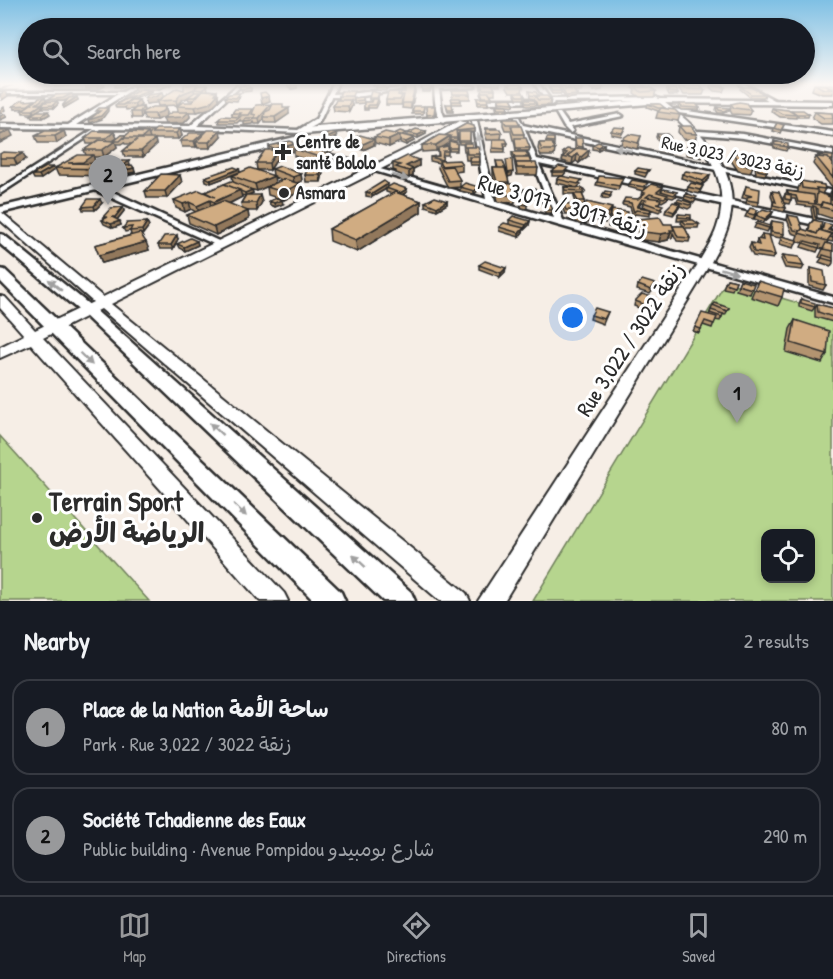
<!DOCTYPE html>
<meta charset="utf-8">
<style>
body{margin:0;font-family:"Patrick Hand","Playpen Sans Arabic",sans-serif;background:#242831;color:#f1f3f6}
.controls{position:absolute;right:18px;bottom:18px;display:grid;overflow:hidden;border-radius:12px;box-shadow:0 3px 9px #0003}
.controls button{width:54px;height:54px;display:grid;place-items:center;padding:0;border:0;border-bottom:2px solid #363941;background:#171b24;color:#f1f3f6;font:30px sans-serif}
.you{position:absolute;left:573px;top:318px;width:21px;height:21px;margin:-15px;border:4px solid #fff;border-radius:50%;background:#1a73e8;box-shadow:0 0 0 9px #1a73e833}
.badge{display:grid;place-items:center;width:39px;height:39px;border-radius:50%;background:#98999b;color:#111;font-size:20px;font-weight:700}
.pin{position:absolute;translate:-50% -50px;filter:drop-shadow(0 2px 3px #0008)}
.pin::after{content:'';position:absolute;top:32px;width:21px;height:18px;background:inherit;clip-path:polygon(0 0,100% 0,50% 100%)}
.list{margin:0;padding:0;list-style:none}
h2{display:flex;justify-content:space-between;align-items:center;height:78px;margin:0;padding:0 24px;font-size:26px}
h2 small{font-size:20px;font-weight:400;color:#9ea1a6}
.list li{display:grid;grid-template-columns:39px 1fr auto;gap:18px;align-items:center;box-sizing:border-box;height:96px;margin:0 12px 12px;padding:0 12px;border:2px solid #363941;border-radius:18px}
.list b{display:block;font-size:22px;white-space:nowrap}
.list p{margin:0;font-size:20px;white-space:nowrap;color:#9ea1a6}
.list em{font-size:20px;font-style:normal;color:#9ea1a6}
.icon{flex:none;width:33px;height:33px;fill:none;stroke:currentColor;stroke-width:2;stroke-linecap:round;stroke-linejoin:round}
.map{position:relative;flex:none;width:833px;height:601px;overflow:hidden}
.search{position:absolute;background:#171b24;box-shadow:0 3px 9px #0003;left:18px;right:18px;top:18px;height:66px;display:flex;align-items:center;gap:15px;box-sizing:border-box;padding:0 21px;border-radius:33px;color:#9ea1a6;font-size:22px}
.sheet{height:294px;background:#171b24}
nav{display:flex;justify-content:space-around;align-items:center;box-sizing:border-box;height:84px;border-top:2px solid #363941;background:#171b24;font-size:16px;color:#9ea1a6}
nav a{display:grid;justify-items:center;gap:3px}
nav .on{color:#98999b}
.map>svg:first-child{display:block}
</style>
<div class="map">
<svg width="833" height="601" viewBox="0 0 833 601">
<rect width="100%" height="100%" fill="#f6eee6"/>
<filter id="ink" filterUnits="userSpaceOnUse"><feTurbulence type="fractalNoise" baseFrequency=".0167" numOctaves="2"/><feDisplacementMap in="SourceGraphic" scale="12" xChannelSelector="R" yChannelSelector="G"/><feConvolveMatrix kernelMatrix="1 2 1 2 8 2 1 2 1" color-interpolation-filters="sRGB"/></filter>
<g filter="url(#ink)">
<g fill="#b6d58e" stroke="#70805c" stroke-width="1.5" fill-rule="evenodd">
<path d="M726,282L833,313V601H533ZM766,534H810V578H766Z"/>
<path d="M0,436L149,601H0Z"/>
</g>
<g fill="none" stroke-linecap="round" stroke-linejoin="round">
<defs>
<g id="minor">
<path d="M6,84H11L0,88V85Z"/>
<path d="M136,84H141L76,125L190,126L239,84H243L197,126L298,130L316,119L333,84H337L333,94L357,93L401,88L403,89L357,97H331L320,121L316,125L300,133L230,130L100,129L0,194V189L94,129L0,128V124L68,125L118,94H0V92H123Z"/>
<path d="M434,84H438L439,86H473L475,87L439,89L442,111L446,121L443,123C434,114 435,96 434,84Z"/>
<path d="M535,84H539L550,99L656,97L659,99L656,101L553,102L554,103L551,105L547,102L487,103L484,101L487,99H545Z"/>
<path d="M740,84H745L778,102L773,103Z"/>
<path d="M674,109L833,132V136L672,112L671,111Z"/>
<path d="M556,113H560L568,124L620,114L623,116L570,127L573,131L570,133L564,127Z"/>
<path d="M515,117H519L523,125L833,191V195L525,129L537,159L833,223V229L539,164L563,220L833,297V303L557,225L280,143L285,142L486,199L472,122L477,121L495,201L554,218Z"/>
<path d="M699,131L743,134L833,151V155L743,138L697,134V132Z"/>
<path d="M92,185H98L225,244L224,246H218L92,189Z"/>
</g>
<g id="tertiary">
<path d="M657,100H661C701,129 745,172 728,226C724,240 716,252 710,264L504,601H478L698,264C704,252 713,240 717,227C735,174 695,132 657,102Z"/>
<path d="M459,121L466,123L425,147L111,304L466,593L470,601H440L101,309L43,338L284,593L288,601H260L31,344L0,358V347L24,335L0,308V296L5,297L35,330L93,302L0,220V211L103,297L419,143Z"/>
</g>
<g id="secondary">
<path d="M659,99L833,101V105L659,103L304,134L300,131L304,128Z"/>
<path d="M295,137L298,138V142L0,213V207Z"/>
<path d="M0,234L4,235L92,307L411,592L415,601H383L82,313L0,244Z"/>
<path d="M0,269L5,270L341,592L345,601H314L0,281Z"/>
</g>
</defs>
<use href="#minor" stroke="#2b2b2b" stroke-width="5"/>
<use href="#tertiary" stroke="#2b2b2b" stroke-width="4"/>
<use href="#secondary" stroke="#2b2b2b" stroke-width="5"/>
<use href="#minor" fill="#fff" fill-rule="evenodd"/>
<use href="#tertiary" fill="#fff" fill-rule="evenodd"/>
<use href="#secondary" fill="#fff" fill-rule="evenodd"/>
</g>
<g fill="#b39470" stroke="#2b2b2b" stroke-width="1.5" fill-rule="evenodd">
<path d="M115,84H127L122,87H115Z"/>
<path d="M172,84L157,90H152V92L132,100H139L141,105L138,107H143L144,111L165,107L167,113L165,117L156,120H145L143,115L141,118H132L131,112L134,109L126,110L125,107L124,108H116L115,105L124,99V97L139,91H135L133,86Z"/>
<path d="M187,84H198L197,85V87L207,85L208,90L217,91L219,100L211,108L197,112H189L190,117L184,123L165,124L178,111L177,105L158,106L157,102L146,104L163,97L184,90ZM188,98L189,100H194L192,102L178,105L182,100Z"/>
<path d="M286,84H297V88L291,89Z"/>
<path d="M373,84H387L384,85L386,88V91L376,90L377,86H373Z"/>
<path d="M421,84H433L430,92H422Z"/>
<path d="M467,84H474V85H468Z"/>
<path d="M481,84L495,89V94H491L492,97V99H487L488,105H478L477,98H482L480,94L481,92H482L481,89Z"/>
<path d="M493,84H500V86H494Z"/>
<path d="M507,84H520L523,87L522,92L525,96V99H517L515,94V92H510L507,87Z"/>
<path d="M573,84L582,89L581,92L574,91L577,95L576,97L566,99L559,88L560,85L565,89H568L569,86H573Z"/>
<path d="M584,84H597L603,87L602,90L594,91Z"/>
<path d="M634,84H641L646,87L656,91L654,97H640L634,93L635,90L632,88L633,85H635Z"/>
<path d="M680,84L705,90L703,95H684L679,89Z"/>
<path d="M711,84H722L725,87L723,92L714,91L710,87Z"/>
<path d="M814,84H833V94H822L812,90Z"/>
<path d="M86,86H105L98,89H86Z"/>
<path d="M549,87L561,91V94H552L549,89Z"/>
<path d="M741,87L765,94L764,97H750L740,89Z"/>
<path d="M667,89L678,93L677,95H669L667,91Z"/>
<path d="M452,90L470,94V99H461V104H452Z"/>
<path d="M341,91L354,97L353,101H351L352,106L349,112L334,111L333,106L339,100V96Z"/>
<path d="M529,91L551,100L550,105L537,106L536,103L535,106H526L524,102V100H534V99L530,98Z"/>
<path d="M415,92L411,109L402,108L403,101H402L401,105H386V100Z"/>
<path d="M379,93L378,99L379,102L376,108H368V110H364V102H371V100H369V98Z"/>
<path d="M240,96L237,101L226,100L225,97Z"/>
<path d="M45,97L46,100L41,104L43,105L47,102L46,100L73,97L70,98L77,97L78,100L64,108L63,105L68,99L64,101H57L58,104L54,108H43V107L34,113H23L22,110L25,108L15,109L13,106L24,101H35Z"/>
<path d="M363,97L364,103L354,104V98Z"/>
<path d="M498,99L514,103V106L500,104L498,101Z"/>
<path d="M446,104L453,109V112H448Z"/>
<path d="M648,104L665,108V109L680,115L678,121L656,118L658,111L647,107Z"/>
<path d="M679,104L700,108L699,110H681L678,107Z"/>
<path d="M731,104L751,110L749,115L732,114L730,110Z"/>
<path d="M496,105L508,108V111H497L496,108Z"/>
<path d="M424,106L423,114H412V111Z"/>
<path d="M426,106H435L434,117H427Z"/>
<path d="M271,107L283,108L289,114L276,123H265L264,119L260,124H255L254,122L253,124L244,125V121H240V120L237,123H219L218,120L232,117V113Z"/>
<path d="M717,107L729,111L723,113H718L716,110Z"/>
<path d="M772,108L790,111L791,110L809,114L808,117H796V118L780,117L771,111Z"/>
<path d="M815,112L833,113V124H821L812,118Z"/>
<path d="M50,114L43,118H32L30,115Z"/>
<path d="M503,119L520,124V126L524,134V138L530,148L529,151H516L514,140H513L511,132V130H505L503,125Z"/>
<path d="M777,123L784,125L780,133L773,131Z"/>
<path d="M679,126L697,134L695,140L683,139L678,132Z"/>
<path d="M486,128L502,133L501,139L508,143L507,146H505V152H492L493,140H487L485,135Z"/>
<path d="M625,128L621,136L611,134V131Z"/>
<path d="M180,129L182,136L178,139H155L156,145L143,157H125L123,151L131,144H125L124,142L121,144H116L117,147L104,157H93L95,161L92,164H113L115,171L109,176L58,175L55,168L86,155L84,150L93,144H87L85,138L114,132L117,138L113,141H115L122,135Z"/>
<path d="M475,129V132L470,133V143L472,147L480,154V165H470L469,160H466L465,151H464L463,144H459L458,134H457V141H450L457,143V151H449V143L443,147L448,146V155H442V161L462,164V171L455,172L460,180V187L448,188L438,168L439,163L430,161V157L438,156V150L436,151L422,152V145L444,136Z"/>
<path d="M64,131L66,137L57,143H38L35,136Z"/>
<path d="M426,131V134L418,138L408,136V133Z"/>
<path d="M406,133V136L414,141L406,145L398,142L389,147L375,143L374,137Z"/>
<path d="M657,134L670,137L669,140L658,141L656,137Z"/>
<path d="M204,135L221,136L210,148H198L197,146L196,147H182L180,141Z"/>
<path d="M641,136L637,149L621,145L622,139Z"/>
<path d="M322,137H337L328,141L322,140Z"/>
<path d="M554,138V145H553L555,150L554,156H541L538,149L539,143H546V141Z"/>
<path d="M575,138L583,147V148L589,150L588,156L579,163L576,161L572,164L566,163V162L562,161L563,157L564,156L563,155V152L575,150Z"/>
<path d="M349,140L374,145L363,150L350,147Z"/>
<path d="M774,141L788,147L786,151L774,148L773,144Z"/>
<path d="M604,144V147L598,150L592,149V145Z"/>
<path d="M269,146L318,150L317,147L335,146V149L329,153L331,154V161L325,163L321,182H306L305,175L310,161L294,156V151L278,155V157L270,170H257L256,163L269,150Z"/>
<path d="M687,147L703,154L702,158L686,155Z"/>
<path d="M512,152L529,157L531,163L538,168L537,175H517L514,160L512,155Z"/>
<path d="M732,152L753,166L750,173L738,171L730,159Z"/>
<path d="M0,154L26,159L17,165H0Z"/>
<path d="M818,155L833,156V189L813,164L816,157H817Z"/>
<path d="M419,160V166L413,169V176L409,178L396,173V171L393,170V163Z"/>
<path d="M129,161L130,165L129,166L135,172L125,174L122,169H118L116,166Z"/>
<path d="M496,161L506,169L509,184L515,195V203L498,202L493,175V168H497Z"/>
<path d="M756,163L767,172L765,175L756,174L755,166Z"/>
<path d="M239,169L240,172L211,183L206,181L205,177Z"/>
<path d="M272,169L301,174L302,181L297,183L301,191L284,200L268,195L267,187L282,180L274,177L275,183L257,191L249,189L252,190L253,193L250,195L262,202L257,211H246H248L249,219L216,235L189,223L187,215L196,212L191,209L185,212L176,208L174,200L205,193V192L233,182L232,176L273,175ZM241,195L245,196L241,203L242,209L229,204L242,197Z"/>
<path d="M54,170L41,179H34L32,175Z"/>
<path d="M649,170L645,177L635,174V171Z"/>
<path d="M567,171L563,176H561L581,184L578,187L585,191L584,194H582L585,201L584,205H577L574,197V194H564V187H574L556,183L557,179L561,176H552V172Z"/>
<path d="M682,174L710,175L709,179L702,185L681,178Z"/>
<path d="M623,178L618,190L596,185L597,182Z"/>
<path d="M801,181L825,189L822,194L830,197V194L832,190L833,191V219L818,214V209L816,208V221L820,231H821L824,223L831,229L829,231L833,232V242L828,241L827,243L833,245V263L831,266L819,262L822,258L819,257L823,249L819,248L817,252L801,247L803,243L797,241L794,248L779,244L781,238L770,236V227L767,232L754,228L756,224L770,226L772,221L784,234L783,237L796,240L798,235L792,233L787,219L788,215L803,230L808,231L810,224L813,220L811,209L812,207L797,205L795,199H791L789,204L784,203L786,208L784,212L772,209L773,202L771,195L772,191L783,201V198L787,191L798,192V189Z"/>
<path d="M182,182L167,198H147L145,191Z"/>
<path d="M629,184L647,187L644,190L663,187L662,190L677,192L676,196L673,198L668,197L667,199L662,202L660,201L659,204L662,209L659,212L650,209V216L635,214L633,216L630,207L622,205L623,202L638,199L642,196L641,195L642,192L643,191L628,187ZM641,203L643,204L642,206L650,209L639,207Z"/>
<path d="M703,186L699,194L687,191L688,187Z"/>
<path d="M746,186L759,202L757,206L746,204L747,199L742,198Z"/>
<path d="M388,187L407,192L403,195L421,201V212L357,252L330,241L329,229L392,194L386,192V189L372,197L366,196V192Z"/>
<path d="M460,187H479V190L474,194L460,191Z"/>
<path d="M523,189L538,195L537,199H525L523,192Z"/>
<path d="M686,193L696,200L694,203L684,199Z"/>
<path d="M603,194L611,196L609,199L602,198Z"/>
<path d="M520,198L527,205V209L522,208L519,201Z"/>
<path d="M541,198L553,210L552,213H545L541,201Z"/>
<path d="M269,201L283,204L275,207L270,205Z"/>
<path d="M447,201V204L437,210L425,206V202Z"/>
<path d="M676,201L692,203L691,207L688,209L680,206L673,215L665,213L666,209L675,203Z"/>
<path d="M102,203L95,210H83L82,207Z"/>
<path d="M563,203L573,210L572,214H565L562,207Z"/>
<path d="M123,207L124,211L117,220L121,225L113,228L104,224L102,220L104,219L103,217Z"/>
<path d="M581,209L610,215L605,223L589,219V222L581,225L571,220L572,217L580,214Z"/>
<path d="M612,210L627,222L625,230L608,227Z"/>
<path d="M773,212L771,216L764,222L754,219L756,215Z"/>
<path d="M747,213L756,214L753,219L745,217Z"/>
<path d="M678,214L691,218V220L699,224L698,228H685L690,238L689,242L677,241L673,233L672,238L669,237L668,240L659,242L642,240L635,227L637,219L673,226H684L681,223L682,221H677Z"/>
<path d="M509,220L530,221L529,225L525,229H524L523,232L519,237L499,231V227L509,224Z"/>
<path d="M147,222L149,226L143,234H141L149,250L102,263L95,245L131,235L130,231L125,232L123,228Z"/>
<path d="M762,234L775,255L773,259L753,256L749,248L751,243L756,244L757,239L760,240V238Z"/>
<path d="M178,239L173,249H160L158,245Z"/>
<path d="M197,241L198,245L185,251L179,248L177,244Z"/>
<path d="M783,255L804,266L802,270L785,268L781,259Z"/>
<path d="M479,265L505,272L500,277L479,269Z"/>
<path d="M811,268L826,285L823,290L809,286V272Z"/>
<path d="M727,279L736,281L732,290L723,288Z"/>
<path d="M740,280L752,289L750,294L736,290Z"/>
<path d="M758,281L782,297L778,306L751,297Z"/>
<path d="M638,285L654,289L650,294L637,290Z"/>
<path d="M655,298L653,303L647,311L634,306L635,301Z"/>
<path d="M801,299L815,307L812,311L799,307V304Z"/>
<path d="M817,304L833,308V322L815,317V309Z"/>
<path d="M713,305L729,308L725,315L723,314L720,321L715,320L712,328L703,325L699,333L693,331L695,327L709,315Z"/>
<path d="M608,312L603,324L590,319L591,315Z"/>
<path d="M795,320L827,354L822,363L786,352L790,329Z"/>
</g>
<g fill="#92785b" stroke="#2b2b2b" stroke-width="1.5">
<path d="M64,84H72L69,86L55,87L54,85Z"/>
<path d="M104,84L105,86L98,89L97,86Z"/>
<path d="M160,84H172L157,90L156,85Z"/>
<path d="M291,84H297V88L291,89Z"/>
<path d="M373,84H387L373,86Z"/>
<path d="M415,86V92L411,109V103Z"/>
<path d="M603,87L602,90L594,91L595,88Z"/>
<path d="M251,88V91L242,92L241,89Z"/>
<path d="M194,89L195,95L182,100L177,105L176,100L181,94Z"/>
<path d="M152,90V92L132,100V97Z"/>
<path d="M6,91L8,96L2,100L0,94Z"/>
<path d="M217,91L219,100L211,108L197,112L195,107L215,94Z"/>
<path d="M162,93L164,98L157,101V102L156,103L146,104L145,98Z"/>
<path d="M72,94L73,97L64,101H57L58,104L54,108L53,105L47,102L46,100Z"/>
<path d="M577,95L576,97L566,99V96Z"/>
<path d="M269,96L270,101L262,104L261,98Z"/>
<path d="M45,97L46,100L37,107L36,104Z"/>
<path d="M77,97L78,100L64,108L63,106Z"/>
<path d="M35,100L36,103L29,108L15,109L13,106Z"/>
<path d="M139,100L141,105L136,109L134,104Z"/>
<path d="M351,100L352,106L349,112L348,106Z"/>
<path d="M42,104L43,107L34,113L33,110Z"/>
<path d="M271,104L272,110L264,117V119L260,124L259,118Z"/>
<path d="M4,107L5,110L0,114V110Z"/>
<path d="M143,107L145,113L143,115L142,112L143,115L141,118L140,112Z"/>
<path d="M165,107L167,113L165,117L156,120L155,114Z"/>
<path d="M108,108V111L102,119L90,123L89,120Z"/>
<path d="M289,108V114L276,123L275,117Z"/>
<path d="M730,108L729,111L723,113L724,111Z"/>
<path d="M48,111L50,114L43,118L42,115Z"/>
<path d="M189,112L190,117L184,123L165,124L163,118Z"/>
<path d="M5,114L7,117L0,120V116Z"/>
<path d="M180,129L182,136L178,139L176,133Z"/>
<path d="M475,129V132L456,134V131Z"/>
<path d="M10,130L13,136L0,143V135Z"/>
<path d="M220,130L221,136L210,148L209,142Z"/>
<path d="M64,131L66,137L57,143L55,136Z"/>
<path d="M426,131V134L418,138V135Z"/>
<path d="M114,132L117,138L108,144L106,138Z"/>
<path d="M148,133L150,139L143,144L142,138Z"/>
<path d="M203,133L205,139L196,142L197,146L196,147L194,141Z"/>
<path d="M336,134L337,137L328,141L327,138Z"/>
<path d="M400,135V142L389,147V140Z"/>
<path d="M450,136V142L436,151V145Z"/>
<path d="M414,138V141L406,145V142Z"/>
<path d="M155,139L156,145L143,157L141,151Z"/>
<path d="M374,139V145L363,150V144Z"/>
<path d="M115,141L117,147L104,157L102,150Z"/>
<path d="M295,144L296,150L294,149V151L278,155V157L270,170L269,163L274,156L273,149Z"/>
<path d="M604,144V147L598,150L599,147Z"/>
<path d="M335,146V149L329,153L328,150Z"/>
<path d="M589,150L588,156L579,163L581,157Z"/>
<path d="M23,153L26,159L17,165L14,158Z"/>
<path d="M331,154V161L325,163L321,182L320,175L323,164L322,158Z"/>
<path d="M577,154L576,161L572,164L573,158Z"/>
<path d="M93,155L95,161L86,169L68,163Z"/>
<path d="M419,160V166L413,169V176L409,178V171L406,166Z"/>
<path d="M129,161L130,165L125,169L123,166Z"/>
<path d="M113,164L115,171L109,176L107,169Z"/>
<path d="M53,167L54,170L41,179L39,175Z"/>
<path d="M134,168L135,172L125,174L124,170Z"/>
<path d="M239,169L240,172L211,183V180Z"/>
<path d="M513,172L512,176L508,177V173Z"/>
<path d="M301,174L302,181L294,184L293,177Z"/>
<path d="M180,175L182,182L167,198L165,191Z"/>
<path d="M710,175L709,179L702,185L703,181Z"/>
<path d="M274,176L275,183L257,191L255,184Z"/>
<path d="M300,184L301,191L284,200L283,192Z"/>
<path d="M388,184V188L372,197V194Z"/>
<path d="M479,187V190L474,194V191Z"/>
<path d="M407,189V192L400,196V193Z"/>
<path d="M240,190L242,197L216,210L214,202Z"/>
<path d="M252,190L253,193L245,196V193Z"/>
<path d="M260,195L262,202L257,211L256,203Z"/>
<path d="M100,199L102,203L95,210L94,206Z"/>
<path d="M210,200L211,208L199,213L197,206Z"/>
<path d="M282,200L283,204L275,207L274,203Z"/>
<path d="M421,201V212L357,252L356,240Z"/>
<path d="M447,201V204L437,210V207Z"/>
<path d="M189,202L191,209L185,212L183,204Z"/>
<path d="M680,204L679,208L673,215L674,212Z"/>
<path d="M123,207L124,211L116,221L115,217Z"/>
<path d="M612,208L610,215L605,223L606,216Z"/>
<path d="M248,211L249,219L216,235L214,227Z"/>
<path d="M773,212L771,216L764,222L765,219Z"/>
<path d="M590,218L589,222L581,225L582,221Z"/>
<path d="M120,221L121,225L113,228L111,224Z"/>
<path d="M530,221L529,225L525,229L526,225Z"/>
<path d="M147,222L149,226L143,234L142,230Z"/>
<path d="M524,228L523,232L519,237V233Z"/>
<path d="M671,232L668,240L659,242L661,234Z"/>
<path d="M177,235L178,239L173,249L171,245Z"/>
<path d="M197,241L198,245L185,251L184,247Z"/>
<path d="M146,242L149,250L102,263L99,255Z"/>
<path d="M506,268L505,272L500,277L501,273Z"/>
</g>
<g fill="#d0ac82" stroke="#2b2b2b" stroke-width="1.5">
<path d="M91,84H104L97,86H86Z"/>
<path d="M137,84H160L156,85L133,86Z"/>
<path d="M184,84H187V85L197,84L195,88L199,85H207L203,90L194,89L181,94L176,100L157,101L177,88L184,90Z"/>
<path d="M378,84H383L386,88L376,87Z"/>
<path d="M422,84H432L430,90H422Z"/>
<path d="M481,84H492L495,89H483Z"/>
<path d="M508,84H520L523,87H510Z"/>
<path d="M574,84H580L582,89H569V86H576Z"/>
<path d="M588,84H597L603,87L595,88Z"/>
<path d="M637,84H641L646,87L635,88L633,85H639Z"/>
<path d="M680,84H699L705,90L685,89Z"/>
<path d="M713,84H722L725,87L715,86Z"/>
<path d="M814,84L826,85L833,88V89H824Z"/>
<path d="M247,85L251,88L241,89L238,86Z"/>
<path d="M560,85L565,86V89L573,90L577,95L566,96Z"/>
<path d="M405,86H415L411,103H402L404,95H400L401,92H405Z"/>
<path d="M549,87H558L561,91H552Z"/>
<path d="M636,87H650L656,91L641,92Z"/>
<path d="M741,87H750L765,94H751Z"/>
<path d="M143,89L152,90L132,97H124Z"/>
<path d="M667,89H676L678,93L669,92Z"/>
<path d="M203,90L217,91L215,94H218L210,103L195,107L176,106L183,102H192Z"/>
<path d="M452,90H469L470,94H453Z"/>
<path d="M341,91H354L352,96H339Z"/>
<path d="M371,91L379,93L377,98H369Z"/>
<path d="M529,91L536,92L538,96L530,95Z"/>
<path d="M195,92H201L195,97H188Z"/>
<path d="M265,92L269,96L261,98L260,93Z"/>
<path d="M388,92H399L398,95L402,96L400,100H386Z"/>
<path d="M481,92H489L492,97H483Z"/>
<path d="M515,92H523L525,96H518Z"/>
<path d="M162,93L155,97L145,98L148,95Z"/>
<path d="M240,93L236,98L225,97L229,94Z"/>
<path d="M72,94L63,98L46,100L56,95Z"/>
<path d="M535,96H547L551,100H538Z"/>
<path d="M39,97H45L36,104H42L33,110H22L36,101Z"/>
<path d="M77,97L63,106V105L69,98Z"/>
<path d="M363,97V100L354,101V98Z"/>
<path d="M132,98L123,105H115L126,99Z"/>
<path d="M451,98H460L461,101H452Z"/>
<path d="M477,98H487L488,102H478Z"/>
<path d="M511,98L514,103L500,102L498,99Z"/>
<path d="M23,99L24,101L35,100L28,105L13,106Z"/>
<path d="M372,99H378L376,105H368V108H364V102H371Z"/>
<path d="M131,100H139L134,104H124Z"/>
<path d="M336,100H351L348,106H333Z"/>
<path d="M524,100H534L536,103H526Z"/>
<path d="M57,101L53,105L42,106L45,102Z"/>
<path d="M739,102L746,103L751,110L734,108L731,104Z"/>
<path d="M271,104L259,118H254L256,115L252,114L256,105Z"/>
<path d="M273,104H283V108H289L275,117H264L265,112L270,110Z"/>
<path d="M446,104H452L453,109H448Z"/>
<path d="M648,104H660L665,108H658Z"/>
<path d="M679,104H696L700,108L682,107Z"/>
<path d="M496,105H507L508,108H498Z"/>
<path d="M414,106H424L423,111H412Z"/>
<path d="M426,106H435L434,114L427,115Z"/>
<path d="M143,107L140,112H131L136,108Z"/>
<path d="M152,107H165L164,111L155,114H143L142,112Z"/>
<path d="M717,107L730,108L724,111L719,110Z"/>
<path d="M99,108H108L101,116L89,120L100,111H96Z"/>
<path d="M661,108L675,110L680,115L658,112Z"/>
<path d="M772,108L788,110L797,115L782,114Z"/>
<path d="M235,109H253L249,115H239L241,113H232Z"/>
<path d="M791,110H803L809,114H797Z"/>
<path d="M37,111H48L42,115H30Z"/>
<path d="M172,112H189L183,117L163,118Z"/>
<path d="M815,112L832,113L833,118H824Z"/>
<path d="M222,116L240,117L236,120H218Z"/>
<path d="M246,118H254L252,121L244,122Z"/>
<path d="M503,119H517L520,124H506Z"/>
<path d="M777,123L784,125L781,130L774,128Z"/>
<path d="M466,124L474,126L475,129L456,131L457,138H450V136H444Z"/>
<path d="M511,126H521L524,134H514Z"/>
<path d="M679,126H691L697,134L685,133Z"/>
<path d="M614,127L625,128L622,133L611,131Z"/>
<rect x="486" y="128" width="11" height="1"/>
<path d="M156,129H180L176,133H151Z"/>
<path d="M416,129L426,131L418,135L408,133Z"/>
<path d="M486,129H500L502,133L487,134Z"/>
<path d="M0,130H10L0,135Z"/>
<path d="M208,130H220L209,142H196Z"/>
<path d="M45,131H64L55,136H35Z"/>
<path d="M94,131L114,132L106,138H85Z"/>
<path d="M137,131H153L149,135L148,133L136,132Z"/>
<path d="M400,131L406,133L402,135L414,138L406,142L400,140V135L394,134Z"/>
<path d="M130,132L148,133L142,138H123Z"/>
<path d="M385,132L400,135L389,140L374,137Z"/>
<rect x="459" y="132" width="11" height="9"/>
<path d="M190,133H203L194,141H180Z"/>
<path d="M331,133L336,134L327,138L322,137Z"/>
<path d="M629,134L641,136L638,143L622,139Z"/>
<path d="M657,134H667L670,137L659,138Z"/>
<path d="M122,135H126L120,141H114Z"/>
<path d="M360,135L374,139L363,144L349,140Z"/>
<path d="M439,135L450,136L436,145H422Z"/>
<path d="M515,138H526L530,148H516Z"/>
<path d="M547,138H554V142L546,141Z"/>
<path d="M575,138H582L583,147L576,146Z"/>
<path d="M138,139H155L141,151H123Z"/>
<path d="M493,139H506L508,143H504L505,149L493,148Z"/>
<path d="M99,140L115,141L102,150H84Z"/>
<path d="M290,141L295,144L273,149L269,146Z"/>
<path d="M449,141L457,143V148H449Z"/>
<path d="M774,141L788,144V147L775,145Z"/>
<path d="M598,142L604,144L599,147L592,145Z"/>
<rect x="464" y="143" width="8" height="4"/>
<path d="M539,143H552L555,150H542Z"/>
<path d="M325,144L335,146L328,150L317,147Z"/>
<path d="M302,146L331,154L322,158L294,149Z"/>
<path d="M448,146V151H443L442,160L430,157L439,156L438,148Z"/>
<path d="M466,147H478L480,154H467Z"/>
<path d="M687,147L701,149L703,154L687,152Z"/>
<path d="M578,148L589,150L581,157L577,154L573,158L567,156Z"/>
<path d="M567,149L575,150L567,156V158L563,157L567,153L563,152Z"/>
<path d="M265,150H277L269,163H256Z"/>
<path d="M3,152L23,153L14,158H0V154Z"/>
<path d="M512,152H526L529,157H515Z"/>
<path d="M732,152L752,157L753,166L740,164Z"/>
<path d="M78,155H93L83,162L68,163L113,164L107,169L55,168Z"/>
<path d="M818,155L833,156V160H829L828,158L820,157Z"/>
<path d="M407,156L419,160L406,166L413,169L409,171L396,167L400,165L393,163Z"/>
<path d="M469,157H479L480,162H470Z"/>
<path d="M816,157L828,158L833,164V178Z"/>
<path d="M514,158H529L531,163H516Z"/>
<path d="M311,159H325L320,175H305Z"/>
<path d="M512,159L513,172L508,173L506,160Z"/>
<path d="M459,160L462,164L441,166L439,161Z"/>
<path d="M122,161H129L123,166H116Z"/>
<path d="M496,161H503L506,169L498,168Z"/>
<path d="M516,163H536L538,168H517Z"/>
<path d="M756,163L765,164L767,172L758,170Z"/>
<path d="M132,165L134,168L124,170L121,167Z"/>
<path d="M280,166L301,174L293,177L272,169Z"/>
<path d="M452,166L460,180L448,181L441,167Z"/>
<path d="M559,166L568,168L564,172H552Z"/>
<path d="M46,167H53L39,175H32Z"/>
<path d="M234,167L239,169L211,180L205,177Z"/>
<path d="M250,168L274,176L255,184L232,176Z"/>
<path d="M493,168H505L509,182H497Z"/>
<path d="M638,168L649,170L646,173L635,171Z"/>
<path d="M686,171L710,175L703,181L682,174Z"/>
<path d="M161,174L180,175L165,191H145Z"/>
<path d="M561,176L582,180L578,184L557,179Z"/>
<path d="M599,176L623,178L619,186L597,182Z"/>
<path d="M284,179L300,184L283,192L267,187Z"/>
<path d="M632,180L648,183L644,187L629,184Z"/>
<path d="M231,181L252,190L245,193L224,184Z"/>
<path d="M384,181L388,184L372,194L366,192Z"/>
<path d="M801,181L824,185L825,189L816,188L817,190L802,188Z"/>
<path d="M465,183L479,187L474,191L460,187Z"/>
<path d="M496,183L512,184L515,195H499Z"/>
<path d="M691,183L703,186L700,190L688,187Z"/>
<path d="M224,184L240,190L214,202L210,200L197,206L189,202L183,204L174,200L199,190L215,197L205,192Z"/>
<path d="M393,184L407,189L400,193L386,188Z"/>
<path d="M652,184L663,187L657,192L668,195L664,198L650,194L646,197L661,199L659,203H656L663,205L660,208L643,202L646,200L642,199L637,207L650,209L651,212L636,210L634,212L631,203L623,202L625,198L638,199L645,193L642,192Z"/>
<path d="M746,186L760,189L759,202L747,200V197L752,196L744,194Z"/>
<path d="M564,187L583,188L585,191L565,190Z"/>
<path d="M523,189H535L538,195H526Z"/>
<path d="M664,189L677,192L674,195L661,191Z"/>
<path d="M832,190L833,191V200H831Z"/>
<path d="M605,191L612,192L610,196L603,194Z"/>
<path d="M772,191L779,192L786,208L773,205L774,201L776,202Z"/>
<path d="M787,191L814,195L815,204L798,202L796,196L789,195Z"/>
<path d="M395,192L421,201L356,240L329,229Z"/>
<path d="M817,192L830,197V204L822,202L820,205L816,204Z"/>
<path d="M686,193L697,197L695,199L685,196Z"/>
<path d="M574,194H582L585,201H578Z"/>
<path d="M785,194L791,195V200L785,199Z"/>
<path d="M246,195H260L256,203H241Z"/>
<path d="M435,197L447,201L437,207L425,202Z"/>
<path d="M547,197L553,210H546L541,198Z"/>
<path d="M277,198L282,200L274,203L269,201Z"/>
<path d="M520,198H524L527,205L522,204Z"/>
<path d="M88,199H100L94,206L82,207Z"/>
<path d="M679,199L692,203L689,205L676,201Z"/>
<path d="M223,201L248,211L214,227L187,215Z"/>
<path d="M587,202L612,208L606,216L581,209Z"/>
<path d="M673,202L680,204L674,212L666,209Z"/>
<path d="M822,202L833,205V210L821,207Z"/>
<path d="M563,203L570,204L573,210H566Z"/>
<path d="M813,206L816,207L817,217H815Z"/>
<path d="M123,207L115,217H112L120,221L111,224L102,220L108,217H103L111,208Z"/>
<path d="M750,208L758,210L754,215L747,213Z"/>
<path d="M763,209L773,212L765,219L756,215Z"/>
<path d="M612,210L628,212L627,222L610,219Z"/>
<path d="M580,214L590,218L582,221L572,217Z"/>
<path d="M678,214L691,215V218L678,217Z"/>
<path d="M788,215L798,217L803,230L802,229L801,231L794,230Z"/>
<path d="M513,216L530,221L526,225L509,220Z"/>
<path d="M660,217L664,224H672L674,230H670L671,232L661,234L644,232L637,219Z"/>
<path d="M682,220H693L699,224H686Z"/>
<path d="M814,220L822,222L820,231L819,230L817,234L809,231L810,224Z"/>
<path d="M772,221L784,223V234L771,232Z"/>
<path d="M147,222L142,230L130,231L132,227L123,228L127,223Z"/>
<path d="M758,222L770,226L769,228L756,224Z"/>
<path d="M504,223L524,228L519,233L499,227Z"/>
<path d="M824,223L833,225L828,230L833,232V238L830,237L832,234L822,231Z"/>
<path d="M673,226H684L690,238L678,237Z"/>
<path d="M802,229L817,234L819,230L832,234L827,241L799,233Z"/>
<path d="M140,233L146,242L99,255L95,245Z"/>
<path d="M762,234L769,235L775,255L754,252L751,243L759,245L757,239L763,240Z"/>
<path d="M177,235L171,245H158L164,236Z"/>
<path d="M781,236L797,240L796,244L781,240Z"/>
<path d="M190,238L197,241L184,247L177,244Z"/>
<path d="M805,241L820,245L819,248L803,243Z"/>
<path d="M826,243L833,245V251L823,249Z"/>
<path d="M783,255L799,257L804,266L787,264Z"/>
<path d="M823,255L833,258V261L822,258Z"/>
<path d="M485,261L506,268L501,273L479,265Z"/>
<path d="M811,268L824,271L826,285L812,282Z"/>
<path d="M727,279L736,281L734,286L725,283Z"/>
<path d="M642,280L655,284L651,290L638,285Z"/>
<path d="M740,280L754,284L752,289L738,285Z"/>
<path d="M758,281L784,289L782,297L755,289Z"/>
<path d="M642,294L655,298L649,306L635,301Z"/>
<path d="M801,299L815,303V307L801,303Z"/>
<path d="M715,303L729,308L727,311L713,305Z"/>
<path d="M817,304L833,308V317L818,312Z"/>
<path d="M595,308L608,312L604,319L591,315Z"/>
<path d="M711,310L723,314L722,317L710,313Z"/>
<path d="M702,313L717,317L714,324L705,321L701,329L695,327Z"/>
<path d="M795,320L829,331L827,354L791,343Z"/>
</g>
<defs><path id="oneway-solid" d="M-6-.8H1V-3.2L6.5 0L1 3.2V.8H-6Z" transform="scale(1.5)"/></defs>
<g fill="#a0a0a0">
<use href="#oneway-solid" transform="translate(479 142) rotate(-101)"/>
<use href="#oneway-solid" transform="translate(623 149) rotate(-167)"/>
<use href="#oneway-solid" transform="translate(400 177) rotate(16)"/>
<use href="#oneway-solid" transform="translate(729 271) rotate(16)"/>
<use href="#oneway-solid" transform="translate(55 285) rotate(-140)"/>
<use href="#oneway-solid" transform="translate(86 359) rotate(44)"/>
<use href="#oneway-solid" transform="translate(216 429) rotate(-137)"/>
<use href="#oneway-solid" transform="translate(240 510) rotate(44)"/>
<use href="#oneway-solid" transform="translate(359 561) rotate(-137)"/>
</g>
</g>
<linearGradient id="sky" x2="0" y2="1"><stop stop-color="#7fc0e4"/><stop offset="0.5" stop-color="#fbf7f4"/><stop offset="1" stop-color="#fbf7f4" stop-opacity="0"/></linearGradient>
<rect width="833" height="168" fill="url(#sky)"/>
<g fill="#2b2b2b" stroke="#fff" stroke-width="2">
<path d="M280 143h6v6h6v6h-6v6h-6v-6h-6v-6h6z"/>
<circle cx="284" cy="193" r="6"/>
<circle cx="37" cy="518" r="6"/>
</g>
<g text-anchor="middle" stroke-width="6" stroke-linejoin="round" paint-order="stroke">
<g font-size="18" font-weight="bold" fill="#2b2b2b" stroke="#fff" text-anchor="start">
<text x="296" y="148">Centre de<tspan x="296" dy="21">santé Bololo</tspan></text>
<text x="296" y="199">Asmara</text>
</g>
<g font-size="18" fill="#2b2b2b" stroke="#fff">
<text transform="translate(733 157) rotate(12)" y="6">Rue 3,023 / زنقة 3023</text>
</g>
<g font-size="22" fill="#2b2b2b" stroke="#fff">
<text transform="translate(563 205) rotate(16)" y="8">Rue 3,017 / زنقة 3017</text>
<text transform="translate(630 339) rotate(-57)" y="8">Rue 3,022 / زنقة 3022</text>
</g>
<g font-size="27" font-weight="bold" fill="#2b2b2b" stroke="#fff" text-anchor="start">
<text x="49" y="511">Terrain Sport<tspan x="49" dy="31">الرياضة الأرض</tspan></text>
</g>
</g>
</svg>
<div class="controls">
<button><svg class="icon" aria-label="locate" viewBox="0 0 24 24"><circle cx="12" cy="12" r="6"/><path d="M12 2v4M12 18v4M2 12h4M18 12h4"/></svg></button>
</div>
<div class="you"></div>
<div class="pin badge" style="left:737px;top:423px">1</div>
<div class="pin badge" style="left:108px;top:205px">2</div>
<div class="search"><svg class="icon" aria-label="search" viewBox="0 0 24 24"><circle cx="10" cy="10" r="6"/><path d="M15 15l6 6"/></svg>Search here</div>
</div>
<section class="sheet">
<h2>Nearby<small>2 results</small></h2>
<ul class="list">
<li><span class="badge">1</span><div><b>Place de la Nation ساحة الأمة</b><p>Park · Rue 3,022 / زنقة 3022</p></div><em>80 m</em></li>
<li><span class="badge">2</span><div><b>Société Tchadienne des Eaux</b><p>Public building · Avenue Pompidou شارع بومبيدو</p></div><em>290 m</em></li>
</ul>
</section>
<nav>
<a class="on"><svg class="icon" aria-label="map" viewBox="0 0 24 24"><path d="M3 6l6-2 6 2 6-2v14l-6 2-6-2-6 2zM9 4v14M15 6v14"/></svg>Map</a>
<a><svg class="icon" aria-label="directions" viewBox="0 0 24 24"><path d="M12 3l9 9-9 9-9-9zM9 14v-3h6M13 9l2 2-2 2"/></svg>Directions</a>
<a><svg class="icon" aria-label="saved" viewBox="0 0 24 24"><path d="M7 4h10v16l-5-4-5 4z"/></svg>Saved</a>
</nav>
